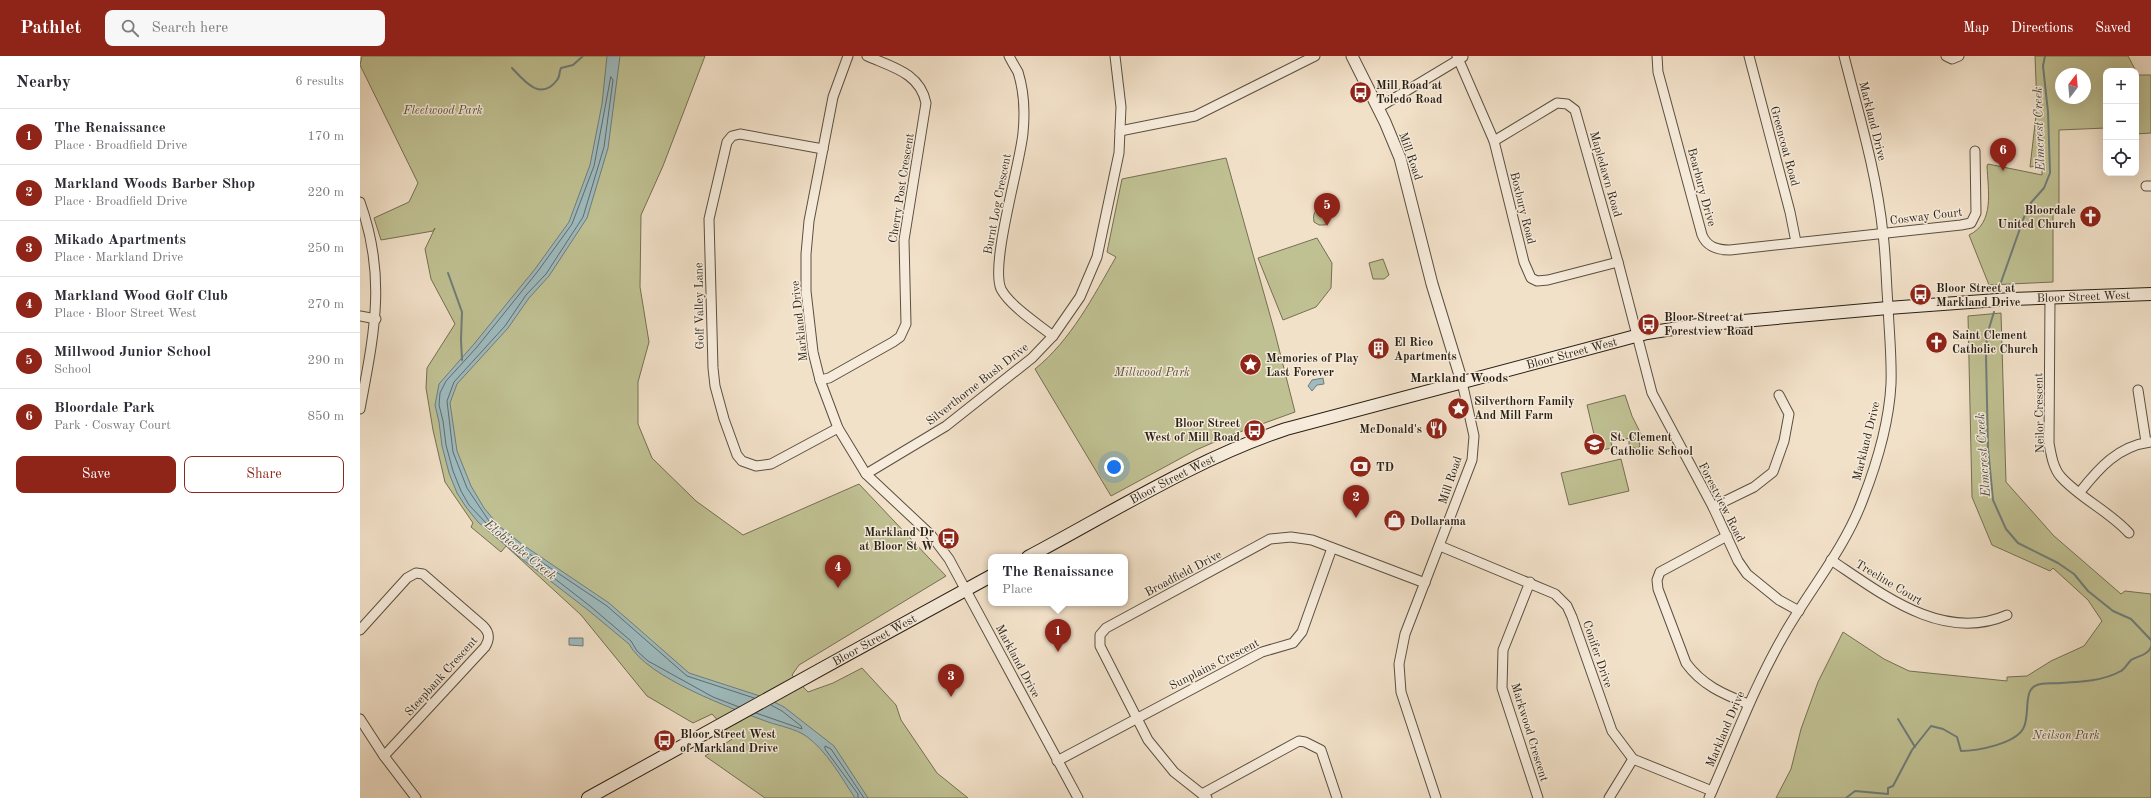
<!DOCTYPE html>
<meta charset="utf-8">
<style>
body{margin:0;font-family:"Old Standard TT",serif;background:#f7f7f7;color:#2b2b33}
.controls{position:absolute;right:12px;top:12px;display:grid;overflow:hidden;border-radius:8px;box-shadow:0 4px 16px #0002}
.controls button{width:36px;height:36px;display:grid;place-items:center;padding:0;border:0;border-bottom:1px solid #e1e1e2;background:#fff;color:#2b2b33;font:20px sans-serif}
.compass{position:absolute;left:1695px;top:12px;width:36px;height:36px;border-radius:50%;background:#fff;box-shadow:0 4px 16px #0002;rotate:16deg}
.you{position:absolute;left:754px;top:411px;width:14px;height:14px;margin:-10px;border:3px solid #fff;border-radius:50%;background:#1a73e8;box-shadow:0 0 0 6px #1a73e833}
.badge{display:grid;place-items:center;width:26px;height:26px;border-radius:50%;background:#8f2418;color:#fff;font-size:13px;font-weight:700}
.pin{position:absolute;translate:-50% -33px;filter:drop-shadow(0 1px 2px #0008)}
.pin::after{content:'';position:absolute;top:21px;width:14px;height:12px;background:inherit;clip-path:polygon(0 0,100% 0,50% 100%)}
.popup{position:absolute;left:628px;top:498px;width:140px;height:52px;box-sizing:border-box;display:grid;place-content:center;border-radius:8px;background:#fff;filter:drop-shadow(0 1px 3px #0005);font-size:13px;white-space:nowrap;color:#7c7c81}
.popup b{font-size:15px;color:#2b2b33}
.popup::after{content:'';position:absolute;left:50%;top:100%;margin-left:-8px;border:8px solid transparent;border-top-color:#fff}
.list{margin:0;padding:0;list-style:none}
h2{display:flex;justify-content:space-between;align-items:center;height:52px;margin:0;padding:0 16px;font-size:17px}
h2 small{font-size:13px;font-weight:400;color:#7c7c81}
.list li{display:grid;grid-template-columns:26px 1fr auto;gap:12px;align-items:center;box-sizing:border-box;height:56px;padding:0 16px;border-top:1px solid #e1e1e2}
.list b{display:block;font-size:15px;white-space:nowrap}
.list p{margin:0;font-size:13px;white-space:nowrap;color:#7c7c81}
.list em{font-size:13px;font-style:normal;color:#7c7c81}
.actions{display:flex;gap:8px;padding:12px 16px}
.actions a{flex:1;padding:9px 0;border:1px solid #8f2418;border-radius:8px;text-align:center;font-size:14px;color:#8f2418}
.actions .main{background:#8f2418;color:#fff}
.icon{flex:none;width:22px;height:22px;fill:none;stroke:currentColor;stroke-width:2;stroke-linecap:round;stroke-linejoin:round}
.map{position:relative;flex:none;width:1791px;height:742px;overflow:hidden}
header{display:flex;align-items:center;gap:24px;box-sizing:border-box;height:56px;padding:0 20px;background:#8f2418;color:#fff}
header strong{font-size:19px}
nav{display:flex;gap:22px;margin-inline-start:auto;font-size:14px}
.search{width:280px;height:36px;background:#f7f7f7;display:flex;align-items:center;gap:10px;box-sizing:border-box;padding:0 14px;border-radius:8px;color:#7c7c81;font-size:15px}
main{display:flex}
aside{flex:1;background:#fff}
.map>svg:first-child{display:block}
</style>
<header>
<strong>Pathlet</strong>
<div class="search"><svg class="icon" aria-label="search" viewBox="0 0 24 24"><circle cx="10" cy="10" r="6"/><path d="M15 15l6 6"/></svg>Search here</div>
<nav><a>Map</a><a>Directions</a><a>Saved</a></nav>
</header>
<main>
<aside>
<h2>Nearby<small>6 results</small></h2>
<ul class="list">
<li><span class="badge">1</span><div><b>The Renaissance</b><p>Place · Broadfield Drive</p></div><em>170 m</em></li>
<li><span class="badge">2</span><div><b>Markland Woods Barber Shop</b><p>Place · Broadfield Drive</p></div><em>220 m</em></li>
<li><span class="badge">3</span><div><b>Mikado Apartments</b><p>Place · Markland Drive</p></div><em>250 m</em></li>
<li><span class="badge">4</span><div><b>Markland Wood Golf Club</b><p>Place · Bloor Street West</p></div><em>270 m</em></li>
<li><span class="badge">5</span><div><b>Millwood Junior School</b><p>School</p></div><em>290 m</em></li>
<li><span class="badge">6</span><div><b>Bloordale Park</b><p>Park · Cosway Court</p></div><em>850 m</em></li>
</ul>
<div class="actions"><a class="main">Save</a><a>Share</a></div>
</aside>
<div class="map">
<svg width="1791" height="742" viewBox="0 0 1791 742">
<rect width="100%" height="100%" fill="#f2e1c9"/>
<filter id="stains"><feTurbulence type="fractalNoise" baseFrequency=".005" numOctaves="4"/><feColorMatrix values="0 0 0 0 .2 0 0 0 0 .09 0 0 0 0 .02 0 0 0 .5 -.17"/></filter>
<radialGradient id="worn" r=".72"><stop offset=".6" stop-color="#630" stop-opacity="0"/><stop offset="1" stop-color="#630" stop-opacity=".3"/></radialGradient>
<g fill="#c0c193" stroke="#747054" fill-rule="evenodd">
<path d="M2,0H345L303,110L281,159L280,231L289,286L278,326V368L292,402L336,445L383,479L499,428L586,520L439,609L432,619L448,636L473,627L502,612L536,649L541,664L577,717L608,742H405L345,700L374,682L352,658L333,667L287,640L221,559L146,490L141,496L111,471L113,467L85,426L73,374L66,332L67,312L95,268L71,223L65,193L75,172L73,175L21,184L14,162L49,146L58,127L0,9Z"/>
<path d="M1675,0H1768L1776,15H1746V72L1699,74V151L1693,152V226L1629,229L1609,179C1635,167 1628,134 1627,110L1628,108L1682,119V109L1670,111L1677,51ZM1701,18H1725V42H1701Z"/>
<path d="M1776,15L1778,19H1791V77L1776,78Z"/>
<path d="M866,102L915,277L935,356L866,381L836,394L751,440L675,313C711,284 733,241 756,201L747,196L762,123Z"/>
<path d="M967,147L972,149V158L965,169H959L954,166C952,155 957,152 967,147Z"/>
<path d="M957,182L972,207L971,232L956,251L923,264L898,202Z"/>
<path d="M1023,203L1029,219L1024,223H1013L1009,207Z"/>
<path d="M1641,257L1646,426L1694,480L1761,538L1765,535L1791,538V742H1416L1431,713L1441,673L1458,626L1483,576L1524,603L1549,615L1647,625V621L1667,620L1691,605L1724,590L1742,565L1728,544L1693,512L1690,515L1632,489L1612,441L1608,260Z"/>
<path d="M1265,339L1272,360L1282,380L1276,382L1279,384L1280,390L1277,393L1269,390V385L1275,381L1251,386L1252,392L1238,395L1227,349Z"/>
<path d="M1261,403L1269,435L1209,449L1201,417Z"/>
</g>
<g fill="#9ebbbf" stroke="#6f7d7b">
<path d="M247,0H260L248,92L227,162L189,220L169,242L148,272L97,328L90,347L97,395L111,430L124,452L139,470L163,489L249,547L329,617L406,642L424,651L474,690L508,742H495C481,721 467,695 446,680C436,673 420,670 408,666C373,653 287,622 269,588L228,554L158,500L118,466L106,451L97,437L89,417L82,390L79,366L75,349L79,328L114,288L175,213L209,166L230,109L242,48Z"/>
<path d="M963,322L964,328L957,329L952,335L948,330L952,324Z"/>
<path d="M209,582H223V590L209,589Z"/>
</g>
<g fill="none" stroke-linecap="round" stroke-linejoin="round">
<g stroke="#636d6a" stroke-width="1">
<path d="M251,21L253,24L244,91L223,161L186,218L166,239L145,270L94,326L87,345L93,396L107,432L129,465L127,468L109,449L101,435L93,415L86,389L83,365L79,349L80,337L86,325L117,291L178,215L212,168L234,110Z"/>
<path d="M379,651L353,641L288,605L277,595L271,585L230,550L163,498L162,496L165,495L247,550L327,620L394,642"/>
<path d="M396,657L442,673L441,670L422,655L411,649"/>
<path d="M498,742V738L465,693V690L471,693L504,742"/>
</g>
<g stroke="#6f7d7b" stroke-width="2">
<path d="M152,12C164,25 181,46 197,24C200,21 199,16 201,12L213,9L223,0"/>
<path d="M88,217L102,256L101,283L102,304"/>
<path d="M1640,229L1668,150L1684,132L1690,117L1688,56L1683,10L1685,0"/>
<path d="M1634,256L1627,279L1626,300L1628,392L1633,444L1646,473L1658,487L1698,507L1714,518L1728,535L1753,555L1771,563L1791,584"/>
<path d="M1538,663L1555,691"/>
<path d="M1486,742L1495,735L1528,738V732L1533,730L1552,694L1571,670L1583,673L1597,681L1601,695C1617,695 1654,688 1663,673C1671,660 1662,634 1677,629C1684,626 1694,628 1701,627C1721,626 1743,625 1761,615C1765,613 1767,608 1771,604C1778,600 1788,599 1791,591"/>
</g>
<defs>
<g id="minor">
<path d="M488,0L473,41L449,165L446,198V235L453,296L460,324L478,372L506,418L571,479L589,503L718,742"/>
<path d="M649,0C652,6 655,11 658,16C664,35 665,57 663,77C660,109 630,208 641,233C650,250 678,268 693,280"/>
<path d="M1097,0L1134,85L1164,206L1171,222L1177,225L1188,224L1258,206"/>
<path d="M1297,0L1298,16L1342,179C1347,191 1357,194 1370,194L1601,169L1611,167L1616,157L1615,95"/>
<path d="M1389,0L1430,156L1436,186"/>
<path d="M1586,0L1592,3L1599,0"/>
<path d="M1018,52L1103,1"/>
<path d="M760,75L835,60L955,0"/>
<path d="M1134,85L1197,47L1207,48L1215,54L1258,206L1292,337L1353,451L1378,505L1387,518L1419,544L1439,555"/>
<path d="M463,93L380,78L372,80L367,86L349,163L353,312L355,330L364,363L377,399L382,405L396,410L411,408L478,372"/>
<path d="M1786,130H1791"/>
<path d="M0,146C27,221 14,278 0,353"/>
<path d="M1690,242L1689,387C1691,398 1693,412 1701,421C1721,443 1749,455 1769,477"/>
<path d="M0,260L16,263"/>
<path d="M460,324L469,322L533,286L540,281L546,268L544,184L566,47C560,17 532,11 507,0"/>
<path d="M1778,334L1786,386"/>
<path d="M506,418L586,370L672,302L693,280L720,241L737,201L759,97L761,51L755,0"/>
<path d="M1720,436C1739,412 1758,390 1791,386"/>
<path d="M1353,451L1394,431L1413,416L1424,385L1429,358L1419,339"/>
<path d="M1367,480L1300,516L1297,524L1298,533L1326,607C1342,629 1363,638 1388,648"/>
<path d="M1080,490L1195,538L1207,550L1212,561L1252,675L1273,703L1352,735"/>
<path d="M1471,504C1522,538 1583,587 1647,559"/>
<path d="M1170,526L1143,594L1142,632L1178,742"/>
<path d="M0,574L47,522L56,517L63,518L123,570C130,577 130,583 125,591L24,700"/>
<path d="M0,663L24,700L56,742"/>
<path d="M697,705L902,596L933,587L942,576L972,492"/>
<path d="M842,738L939,685L945,686L961,694L977,742"/>
<path d="M847,742L814,716L788,684L740,590V579L746,572L910,483L931,481L952,484L1065,527"/>
<path d="M1076,742L1041,636L1039,608L1045,578L1112,404L1114,380L1102,326"/>
<path d="M1249,742L1273,703"/>
<path d="M1349,742C1374,686 1394,630 1425,577C1451,532 1485,492 1503,443C1517,407 1529,367 1531,328C1532,302 1529,276 1528,249C1526,225 1526,201 1523,178C1517,118 1499,59 1484,0"/>
</g>
<path id="tertiary" d="M992,0L1025,66L1040,102L1072,228L1102,326"/>
<g id="secondary">
<path id="s1" d="M668,501C753,456 834,404 926,373L1287,277L1338,269L1528,252L1651,243L1791,238"/>
<path id="s2" d="M228,742C363,668 496,593 631,520"/>
</g>
</defs>
<use href="#minor" stroke="#5a5041" stroke-width="11"/>
<use href="#tertiary" stroke="#5a5041" stroke-width="13"/>
<use href="#secondary" stroke="#281f14" stroke-width="14"/>
<use href="#minor" stroke="#f7ecdc" stroke-width="9"/>
<use href="#tertiary" stroke="#f7ecdc" stroke-width="11"/>
<use href="#secondary" stroke="#f7ecdc" stroke-width="12"/>
</g>
<defs>
<symbol id="bus-disc" viewBox="-11 -11 22 22"><circle r="9.5" fill="#8f2418" stroke="#f7ecdc"/><path d="M-5-6H5V4H4V6H2V4H-2V6H-4V4H-5ZM-3.5-4V0h7V-4ZM-3.5 1.2v1.5H-2V1.2ZM2 1.2v1.5H3.5V1.2Z" fill="#fff"/></symbol>
<symbol id="church-disc" viewBox="-11 -11 22 22"><circle r="9.5" fill="#8f2418" stroke="#f7ecdc"/><path d="M-1.2-6h2.4v3.5h3.3v2.4h-3.3V6h-2.4V-.1h-3.3v-2.4h3.3Z" fill="#fff"/></symbol>
<symbol id="building-disc" viewBox="-11 -11 22 22"><circle r="9.5" fill="#8f2418" stroke="#f7ecdc"/><path d="M-4-6H4V6H1V3H-1V6H-4ZM-2.5-4.3h1.7v1.8h-1.7ZM.8-4.3h1.7v1.8H.8ZM-2.5-1h1.7V.8h-1.7ZM.8-1h1.7V.8H.8Z" fill="#fff"/></symbol>
<symbol id="sight-disc" viewBox="-11 -11 22 22"><circle r="9.5" fill="#8f2418" stroke="#f7ecdc"/><path d="M0-6L1.8-2.2L6-1.7L2.9 1.2L3.7 5.4L0 3.3L-3.7 5.4L-2.9 1.2L-6-1.7L-1.8-2.2Z" fill="#fff"/></symbol>
<symbol id="restaurant-disc" viewBox="-11 -11 22 22"><circle r="9.5" fill="#8f2418" stroke="#f7ecdc"/><path d="M-5-6h1v4h1v-4h1v4h1v-4h1v5L-1.5 .5V6h-2V.5L-5-1ZM5-6V6H3V1.5H1.5Q1.5-4 5-6Z" fill="#fff"/></symbol>
<symbol id="school-disc" viewBox="-11 -11 22 22"><circle r="9.5" fill="#8f2418" stroke="#f7ecdc"/><path d="M0-5L7-2L0 1L-7-2ZM-4 1L0 2.5L4 1V4Q0 6-4 4Z" fill="#fff"/></symbol>
<symbol id="bank-disc" viewBox="-11 -11 22 22"><circle r="9.5" fill="#8f2418" stroke="#f7ecdc"/><path d="M-6-4H6V4H-6ZM0-2.3a2.3 2.3 0 1 0 0 4.6a2.3 2.3 0 1 0 0-4.6Z" fill="#fff"/></symbol>
<symbol id="shop-disc" viewBox="-11 -11 22 22"><circle r="9.5" fill="#8f2418" stroke="#f7ecdc"/><path d="M-5-2.5h2.3a2.7 3.5 0 0 1 5.4 0H5L5.5 6h-11ZM-1.5-2.5h3a1.5 2.3 0 0 0-3 0Z" fill="#fff"/></symbol>
</defs>
<g fill-rule="evenodd">
<use href="#bus-disc" x="988" y="24" width="25" height="25"/>
<use href="#church-disc" x="1718" y="148" width="25" height="25"/>
<use href="#bus-disc" x="1548" y="226" width="25" height="25"/>
<use href="#bus-disc" x="1276" y="256" width="25" height="25"/>
<use href="#church-disc" x="1564" y="274" width="25" height="25"/>
<use href="#building-disc" x="1006" y="280" width="25" height="25"/>
<use href="#sight-disc" x="878" y="296" width="25" height="25"/>
<use href="#sight-disc" x="1086" y="340" width="25" height="25"/>
<use href="#restaurant-disc" x="1064" y="360" width="25" height="25"/>
<use href="#bus-disc" x="882" y="362" width="25" height="25"/>
<use href="#school-disc" x="1222" y="376" width="25" height="25"/>
<use href="#bank-disc" x="988" y="398" width="25" height="25"/>
<use href="#shop-disc" x="1022" y="452" width="25" height="25"/>
<use href="#bus-disc" x="576" y="470" width="25" height="25"/>
<use href="#bus-disc" x="292" y="672" width="25" height="25"/>
</g>
<g text-anchor="middle" stroke-width="3" stroke-linejoin="round" paint-order="stroke">
<g font-size="12" font-weight="bold" fill="#281f14" stroke="#f7ecdc" text-anchor="start">
<text x="1016" y="33">Mill Road at<tspan x="1016" dy="14">Toledo Road</tspan></text>
<text x="1716" y="158" text-anchor="end">Bloordale<tspan x="1716" dy="14">United Church</tspan></text>
<text x="1576" y="236">Bloor Street at<tspan x="1576" dy="14">Markland Drive</tspan></text>
<text x="1304" y="265">Bloor Street at<tspan x="1304" dy="14">Forestview Road</tspan></text>
<text x="1592" y="283">Saint Clement<tspan x="1592" dy="14">Catholic Church</tspan></text>
<text x="1034" y="290">El Rico<tspan x="1034" dy="14">Apartments</tspan></text>
<text x="906" y="306">Memories of Play<tspan x="906" dy="14">Last Forever</tspan></text>
<text x="1114" y="349">Silverthorn Family<tspan x="1114" dy="14">And Mill Farm</tspan></text>
<text x="880" y="371" text-anchor="end">Bloor Street<tspan x="880" dy="14">West of Mill Road</tspan></text>
<text x="1062" y="377" text-anchor="end">McDonald's</text>
<text x="1250" y="385">St. Clement<tspan x="1250" dy="14">Catholic School</tspan></text>
<text x="1016" y="415">TD</text>
<text x="1050" y="469">Dollarama</text>
<text x="574" y="480" text-anchor="end">Markland Dr<tspan x="574" dy="14">at Bloor St W</tspan></text>
<text x="320" y="682">Bloor Street West<tspan x="320" dy="14">of Markland Drive</tspan></text>
</g>
<g font-size="12" font-style="italic" fill="#56503a" stroke="#f7ecdc">
<text x="83" y="58">Fleetwood Park</text>
<text x="792" y="320">Millwood Park</text>
<text x="1706" y="683">Neilson Park</text>
</g>
<g font-size="12" fill="#281f14" stroke="#f7ecdc">
<text transform="translate(1513 65) rotate(76)" y="4">Markland Drive</text>
<text transform="translate(1425 90) rotate(75)" y="4">Greencoat Road</text>
<text transform="translate(1051 100) rotate(71)" y="4">Mill Road</text>
<text transform="translate(1246 118) rotate(74)" y="4">Mapledawn Road</text>
<text transform="translate(1342 131) rotate(75)" y="4">Bearbury Drive</text>
<text transform="translate(541 132) rotate(-81)" y="4">Cherry Post Crescent</text>
<text transform="translate(637 148) rotate(-79)" y="4">Burnt Log Crescent</text>
<text transform="translate(1163 152) rotate(76)" y="4">Boxbury Road</text>
<text transform="translate(1566 160) rotate(-7)" y="4">Cosway Court</text>
<text dy="4" stroke="none"><textPath href="#s1" startOffset="1100">Bloor Street West</textPath></text>
<text transform="translate(339 250) rotate(-91)" y="4">Golf Valley Lane</text>
<text transform="translate(439 265) rotate(-96)" y="4">Markland Drive</text>
<text dy="4" stroke="none"><textPath href="#s1" startOffset="584">Bloor Street West</textPath></text>
<text transform="translate(617 328) rotate(-38)" y="4">Silverthorne Bush Drive</text>
<text transform="translate(1679 357) rotate(-91)" y="4">Neilor Crescent</text>
<text transform="translate(1506 385) rotate(-76)" y="4">Markland Drive</text>
<text dy="4" stroke="none"><textPath href="#s1" startOffset="164">Bloor Street West</textPath></text>
<text transform="translate(1090 424) rotate(-71)" y="4">Mill Road</text>
<text transform="translate(1362 446) rotate(63)" y="4">Forestview Road</text>
<text transform="translate(823 517) rotate(-28)" y="4">Broadfield Drive</text>
<text transform="translate(1529 526) rotate(31)" y="4">Treeline Court</text>
<text dy="4" stroke="none"><textPath href="#s2" startOffset="327">Bloor Street West</textPath></text>
<text transform="translate(1238 598) rotate(71)" y="4">Conifer Drive</text>
<text transform="translate(658 605) rotate(62)" y="4">Markland Drive</text>
<text transform="translate(854 608) rotate(-27)" y="4">Sunplains Crescent</text>
<text transform="translate(81 620) rotate(-48)" y="4">Steepbank Crescent</text>
<text transform="translate(1365 673) rotate(-67)" y="4">Markland Drive</text>
<text transform="translate(1170 676) rotate(73)" y="4">Markwood Crescent</text>
</g>
<g font-size="13" font-style="italic" fill="#4b4e47" stroke="#f7ecdc">
<text transform="translate(1678 73) rotate(-92)" y="5">Elmcrest Creek</text>
<text transform="translate(1622 399) rotate(-94)" y="5">Elmcrest Creek</text>
<text transform="translate(161 493) rotate(39)" y="5">Etobicoke Creek</text>
</g>
<g font-size="13" font-weight="bold" fill="#281f14" stroke="#f7ecdc">
<text x="1099" y="326">Markland Woods</text>
</g>
</g>
<rect width="100%" height="100%" filter="url(#stains)"/>
<rect width="100%" height="100%" fill="url(#worn)"/>
</svg>
<div class="controls">
<button>+</button>
<button>−</button>
<button><svg class="icon" aria-label="locate" viewBox="0 0 24 24"><circle cx="12" cy="12" r="6"/><path d="M12 2v4M12 18v4M2 12h4M18 12h4"/></svg></button>
</div>
<svg class="compass" viewBox="-18 -18 36 36"><path d="M0-13l5 13h-10z" fill="#e53935"/><path d="M0 13l5-13h-10z" fill="#7c7c81"/></svg>
<div class="you"></div>
<div class="pin badge" style="left:698px;top:596px">1</div>
<div class="popup"><b>The Renaissance</b>Place</div>
<div class="pin badge" style="left:996px;top:462px">2</div>
<div class="pin badge" style="left:591px;top:641px">3</div>
<div class="pin badge" style="left:478px;top:532px">4</div>
<div class="pin badge" style="left:967px;top:170px">5</div>
<div class="pin badge" style="left:1643px;top:115px">6</div>
</div>
</main>
